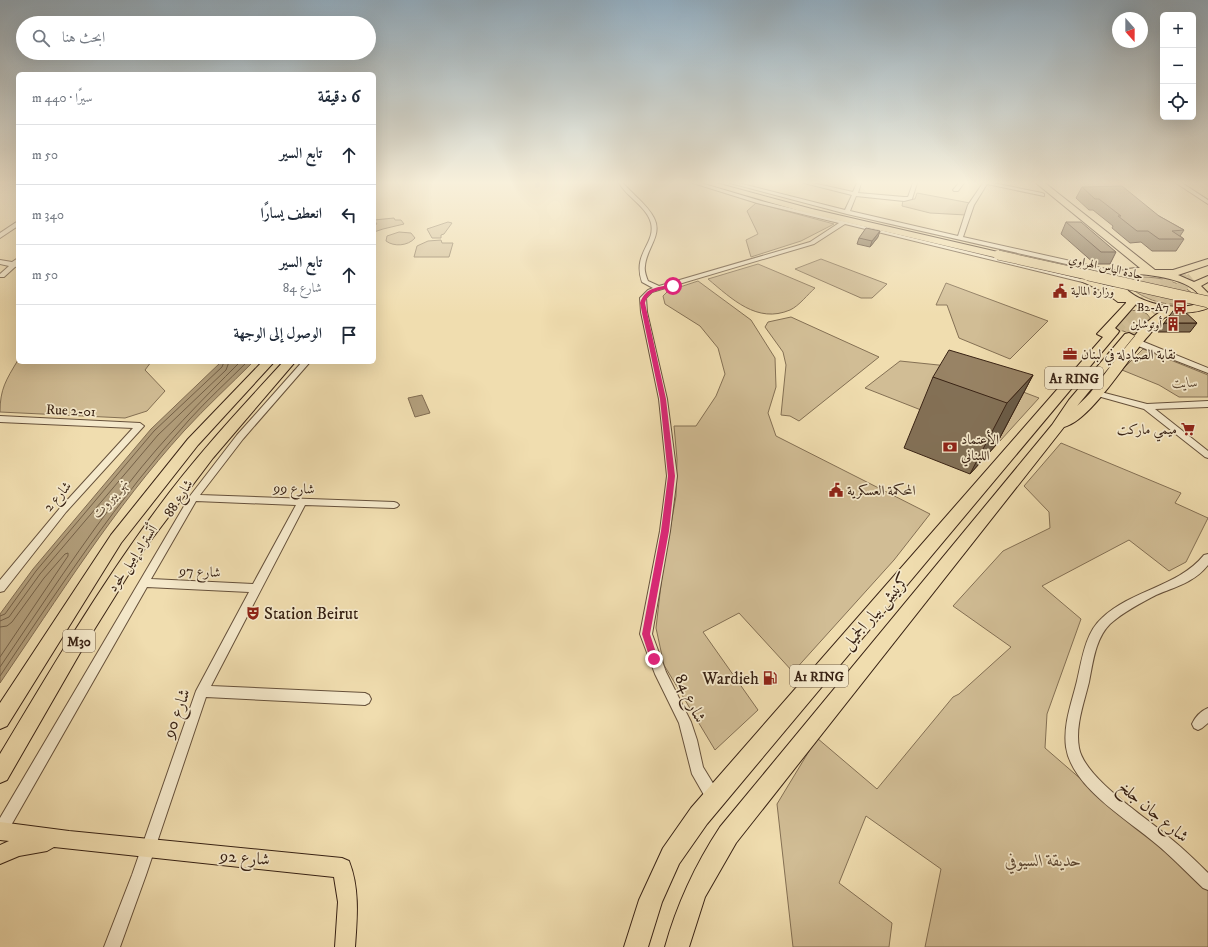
<!DOCTYPE html>
<html lang="ar">
<meta charset="utf-8">
<style>
body{margin:0;font-family:"IM FELL DW Pica",Amiri,serif;background:#f6f6f7;color:#1f2937;direction:rtl}
.controls{position:absolute;right:12px;top:12px;display:grid;overflow:hidden;border-radius:6px;box-shadow:0 4px 16px #0002}
.controls button{width:36px;height:36px;display:grid;place-items:center;padding:0;border:0;border-bottom:1px solid #e0e1e3;background:#fff;color:#1f2937;font:20px sans-serif}
.compass{position:absolute;left:1112px;top:12px;width:36px;height:36px;border-radius:50%;background:#fff;box-shadow:0 4px 16px #0002;rotate:159deg}
.stop{position:absolute;width:12px;height:12px;margin:-9px;border:3px solid #db2777;border-radius:50%;background:#fff}
.stop.end{background:#db2777;border-color:#fff;box-shadow:0 1px 4px #0008}
.list{margin:0;padding:0;list-style:none}
h2{display:flex;justify-content:space-between;align-items:center;height:52px;margin:0;padding:0 16px;font-size:17px}
h2 small{font-size:13px;font-weight:400;color:#747a83}
.list li{display:grid;grid-template-columns:26px 1fr auto;gap:12px;align-items:center;box-sizing:border-box;height:60px;padding:0 16px;border-top:1px solid #e0e1e3}
.list b{display:block;font-size:15px;white-space:nowrap}
.list p{margin:0;font-size:13px;white-space:nowrap;color:#747a83}
.list em{font-size:13px;font-style:normal;color:#747a83}
.icon{flex:none;width:22px;height:22px;fill:none;stroke:currentColor;stroke-width:2;stroke-linecap:round;stroke-linejoin:round}
.map{position:relative;flex:none;width:1208px;height:947px;overflow:hidden;direction:ltr}
.search{position:absolute;background:#fff;box-shadow:0 4px 16px #0002;left:16px;top:16px;width:360px;height:44px;display:flex;align-items:center;gap:10px;box-sizing:border-box;padding:0 14px;border-radius:22px;color:#747a83;font-size:15px}
.panel{position:absolute;background:#fff;box-shadow:0 4px 16px #0002;left:16px;top:72px;width:360px;height:292px;border-radius:6px;direction:rtl}
.map>svg:first-child{display:block}
</style>
<div class="map">
<svg width="1208" height="947" viewBox="0 0 1208 947">
<rect width="100%" height="100%" fill="#f0ddaf"/>
<filter id="stains"><feTurbulence type="fractalNoise" baseFrequency=".005" numOctaves="4"/><feColorMatrix values="0 0 0 0 .2 0 0 0 0 .09 0 0 0 0 .02 0 0 0 .5 -.17"/></filter>
<radialGradient id="worn" r=".72"><stop offset=".6" stop-color="#630" stop-opacity="0"/><stop offset="1" stop-color="#630" stop-opacity=".3"/></radialGradient>
<g fill="#d1bd95" stroke="#847054">
<path d="M917,193L970,203L966,215L930,213L902,206L903,200L915,199Z"/>
<path d="M756,203L834,224L801,241L751,257L746,240L758,234L747,211Z"/>
<path d="M394,218L395,220H401L404,224L383,229L374,232V225L377,224L374,220Z"/>
<path d="M448,222L452,223L444,234L441,235V238H432L427,229Z"/>
<path d="M399,232L411,233L415,238C408,246 394,247 386,241L387,236Z"/>
<path d="M441,240L442,243H453L449,257H414L417,246L428,241Z"/>
<path d="M821,259L887,284L872,298H861L795,269Z"/>
<path d="M758,264L815,288C808,294 799,306 790,310C757,324 732,299 708,279Z"/>
<path d="M1141,277C1160,277 1178,281 1192,293V301C1173,309 1147,301 1132,289L1131,281Z"/>
<path d="M698,281L751,320L775,358L776,387L768,413L776,436L930,514L894,560L793,672L739,613L703,632L758,710L715,750L664,665L656,628L662,576L676,496L677,459L674,426H696L716,396L725,374L718,348L700,326L665,304L663,296L668,291Z"/>
<path d="M946,283L1048,321L1010,359L959,338L947,305H936Z"/>
<path d="M1138,310L1147,314L1150,318L1135,335L1114,328L1130,311Z"/>
<path d="M791,317L879,357L799,421L790,416L781,415L786,365L783,352L765,327L768,322Z"/>
<path d="M1143,349L1208,375V397H1179L1159,385L1122,370Z"/>
<path d="M18,360V362H151L145,370L165,391L147,411L125,418L0,412C0,389 6,380 18,360Z"/>
<path d="M900,361L977,369L973,373L1039,398L1000,441L865,388Z"/>
<path d="M1061,443L1181,493L1175,503L1208,518L1186,562L1169,571L1129,540L1042,586L1081,619L1047,714L1045,748L1208,889V947H925L941,869L866,816L839,883L892,923L889,947H793L777,804L817,738L877,789L953,697L959,694L1011,647L953,606L1003,551L1050,528L1049,512L1024,486Z"/>
</g>
<g fill="#b19d7a" stroke="#816c51">
<path d="M221,362H253C230,385 206,407 184,431C114,508 58,598 0,683V614L33,569L151,429Z"/>
<path d="M422,395L430,413L415,417L408,398Z"/>
</g>
<g fill="none" stroke-linecap="round" stroke-linejoin="round">
<g stroke="#746047" stroke-width="1">
<path d="M0,616L5,614L36,571L154,431L222,367L224,362"/>
<path d="M0,621L9,617L40,574L158,435L226,370L229,362"/>
<path d="M0,627L7,626L12,622L44,578L65,554L68,553V556L0,657"/>
<path d="M0,667C42,605 83,542 129,483C163,439 201,401 240,362"/>
<path d="M0,676C59,588 118,499 189,420C207,400 228,381 247,362"/>
</g>
<path stroke="#cbb890" stroke-width="9" stroke-dasharray="9 4.5" stroke-linecap="butt" d="M1180,276L1185,273"/>
<g stroke="#cbb890" stroke-width="11" stroke-dasharray="11 5.5" stroke-linecap="butt">
<path d="M1114,331L1157,289L1181,275"/>
<path d="M1129,336L1159,305L1192,278"/>
</g>
<defs>
<g id="minor">
<path d="M619,183H623C633,195 647,204 654,218C663,235 646,249 645,266C644,271 646,276 648,281L659,286L810,242L839,223L757,203L693,183H701L761,201L1122,289L1119,291L845,224L814,244L652,292L646,298L647,312L667,399L677,476L670,531L652,634L666,672L691,722L697,740L703,767L714,785L721,791L723,796L721,801L716,803L704,795L692,774L679,723L655,674L640,634L660,531L667,476L659,399L641,312L640,298L648,290L653,288L642,282C632,253 656,244 651,223C647,207 627,197 619,183Z"/>
<path d="M730,183H738L845,210L852,195L804,183H813L853,192L857,183H861L858,193L904,197H908L913,183H917L912,199L904,201L856,196L850,211L958,236L968,205L983,183H993L1042,193L1044,194V196L987,184L974,205L963,237L1111,270L1124,271L1127,273L1124,275L1111,274L1035,257L847,214Z"/>
<path d="M959,183H964L958,191H954L953,190Z"/>
<path d="M1176,183H1182L1208,200V204Z"/>
<path d="M18,221V226L0,238V233Z"/>
<path d="M18,258V266L15,267L4,277H0V274L9,266L0,264V260L12,262Z"/>
<path d="M1133,340H1139L1208,368V373L1133,344Z"/>
<path d="M302,362H310L243,439L200,495L394,502L397,503L399,505L397,507L394,508L305,505L211,686L365,693L369,695L371,699L369,703L365,705L206,697L146,875L120,947H104L132,875L196,691L249,592L147,587L5,836L0,838V818L190,496L237,435ZM196,501L296,505L253,584L151,579Z"/>
<path d="M1094,391H1097L1147,404L1208,401V407L1155,409L1208,451V458L1205,457L1144,409L1094,395L1093,393Z"/>
<path d="M0,416L140,423L144,426L66,512L4,591L0,592V580L60,508L133,428L0,422Z"/>
<path d="M1208,554V565C1195,582 1175,587 1156,595C1141,603 1123,612 1110,624C1095,639 1093,663 1089,682C1084,703 1075,726 1079,748C1085,779 1146,817 1170,838C1184,849 1196,861 1208,873V890L1203,888C1189,875 1176,861 1161,848C1132,822 1072,789 1066,747C1063,724 1072,702 1077,681C1082,660 1085,633 1102,618C1133,589 1178,587 1204,555Z"/>
<path d="M1208,708V723L1202,728L1198,730L1194,728L1192,724C1195,717 1201,711 1208,708Z"/>
</g>
<path id="major" d="M0,822L69,831L342,858L349,861C360,889 357,918 355,947H335L338,902L334,877L54,847L47,851L19,856L0,864V845L9,841L0,840Z"/>
<g id="highway">
<path d="M704,183H716L812,209L998,252L1003,255L998,258L807,213Z"/>
<path d="M1036,183H1045L1155,270H1173L1208,259V265L1178,275L1194,282L1208,276V282L1201,286L1208,293V308C1194,315 1177,310 1164,318C1159,321 1154,329 1150,334C1129,356 1092,420 1064,427L736,843L705,897L689,947H665C677,904 695,865 720,827L1052,425L1069,400L1125,334L1129,333L1135,336L1077,406C1083,400 1089,395 1094,388C1109,370 1143,318 1163,311L1136,304L1115,328L1119,331L1118,333L707,824L679,864L662,902L648,947H624L639,900L663,848L691,808L1103,337L1097,334L1126,303V302H1118L1106,293L1079,280L1084,277L1087,278L1115,290L1110,279C1117,270 1129,268 1140,268ZM1136,274C1154,275 1198,280 1202,302C1181,313 1130,304 1120,280L1127,275Z"/>
<path d="M262,362H274L198,445L121,543L7,726L0,729V703L111,535L188,439Z"/>
<path d="M283,362H295L213,458L145,548L84,646L7,780L0,783V754C50,671 99,587 157,509C195,457 239,410 283,362Z"/>
</g>
</defs>
<use href="#minor" stroke="#66513b" stroke-width="2"/>
<use href="#major" stroke="#382214" stroke-width="2"/>
<use href="#highway" stroke="#382214" stroke-width="2"/>
<use href="#minor" fill="#f5e9cb" fill-rule="evenodd"/>
<use href="#major" fill="#f0ddaf" fill-rule="evenodd"/>
<use href="#highway" fill="#f0ddaf" fill-rule="evenodd"/>
<defs>
<path id="highway-bridge-far1" d="M998,255L1092,276"/>
<path id="highway-bridge" d="M1088,275L1208,302"/>
</defs>
<use href="#highway-bridge-far1" stroke="#382214" stroke-width="10" stroke-linecap="butt"/>
<use href="#highway-bridge" stroke="#382214" stroke-width="12" stroke-linecap="butt"/>
<use href="#highway-bridge-far1" stroke="#f0ddaf" stroke-width="9"/>
<use href="#highway-bridge" stroke="#f0ddaf" stroke-width="11"/>
</g>
<g fill="#837157" stroke="#382214">
<path d="M1082,187L1159,216L1184,230L1180,236L1184,239L1176,251H1152L1141,242L1130,243L1112,228L1113,226L1093,210H1089L1076,198Z"/>
<path d="M1066,222L1116,252L1110,264H1095L1061,234Z"/>
<path d="M878,237L870,247L857,244L859,238Z"/>
<path d="M1164,323H1197L1190,332H1158Z"/>
<path d="M1033,375L996,445L970,474L904,448L933,377Z"/>
</g>
<g fill="#6a5c47" stroke="#382214">
<path d="M880,231L878,237L870,247L872,241Z"/>
<path d="M1033,375L996,445L970,474L1007,403Z"/>
</g>
<g fill="#988365" stroke="#382214">
<path d="M1122,186L1159,216L1184,230L1172,231L1184,239H1159L1148,231H1137L1118,216H1121L1099,199H1095L1082,187Z"/>
<path d="M1066,222H1081L1116,252H1101Z"/>
<path d="M866,228L880,231L872,241L859,238Z"/>
<path d="M1176,307L1182,309L1197,323H1164Z"/>
<path d="M949,350L1033,375L1007,403L933,377Z"/>
</g>
<linearGradient id="sky" x2="0" y2="1"><stop stop-color="#92abbc"/><stop offset="0.58" stop-color="#f8f0db"/><stop offset="1" stop-color="#f8f0db" stop-opacity="0"/></linearGradient>
<rect width="1208" height="315" fill="url(#sky)"/>
<path fill="#db2777" d="M673,284L675,287C662,290 649,289 645,303L666,399L675,476L669,531L650,634L658,659L654,663L650,659L642,634L661,531L668,476L660,399L640,303C646,286 658,288 673,284Z"/>
<defs>
<symbol id="civic-bare" viewBox="-9 -9 18 18"><path d="M-.6-6.5H3V-4.5H.6V-3L4-1V1h2V6H-6V1h2V-1L-.6-3ZM-1.2 2.5V6h2.4V2.5Z" fill="#8f2418" stroke="#f5e9cb" stroke-width="2.5" paint-order="stroke"/></symbol>
<symbol id="bus-bare" viewBox="-9 -9 18 18"><path d="M-5-6H5V4H4V6H2V4H-2V6H-4V4H-5ZM-3.5-4V0h7V-4ZM-3.5 1.2v1.5H-2V1.2ZM2 1.2v1.5H3.5V1.2Z" fill="#8f2418" stroke="#f5e9cb" stroke-width="2.5" paint-order="stroke"/></symbol>
<symbol id="building-bare" viewBox="-9 -9 18 18"><path d="M-4-6H4V6H1V3H-1V6H-4ZM-2.5-4.3h1.7v1.8h-1.7ZM.8-4.3h1.7v1.8H.8ZM-2.5-1h1.7V.8h-1.7ZM.8-1h1.7V.8H.8Z" fill="#8f2418" stroke="#f5e9cb" stroke-width="2.5" paint-order="stroke"/></symbol>
<symbol id="office-bare" viewBox="-9 -9 18 18"><path d="M-6-3h4V-5.5h4V-3h4V5H-6ZM-1-4.5V-3h2v-1.5ZM-6 0V1H6V0Z" fill="#8f2418" stroke="#f5e9cb" stroke-width="2.5" paint-order="stroke"/></symbol>
<symbol id="supermarket-bare" viewBox="-9 -9 18 18"><path d="M-6-5.5h2.5l.6 2H6L4.5 2H-2.5L-4.4-4H-6ZM-1.5 3.2a1.3 1.3 0 1 0 .1 0ZM3 3.2a1.3 1.3 0 1 0 .1 0Z" fill="#8f2418" stroke="#f5e9cb" stroke-width="2.5" paint-order="stroke"/></symbol>
<symbol id="bank-bare" viewBox="-9 -9 18 18"><path d="M-6-4H6V4H-6ZM0-2.3a2.3 2.3 0 1 0 0 4.6a2.3 2.3 0 1 0 0-4.6Z" fill="#8f2418" stroke="#f5e9cb" stroke-width="2.5" paint-order="stroke"/></symbol>
<symbol id="theatre-bare" viewBox="-9 -9 18 18"><path d="M-5-5.5Q0-4 5-5.5V0Q5 5 0 6Q-5 5-5 0ZM-3.3-2.5H-1v1.5H-3.3ZM1-2.5H3.3v1.5H1ZM-2.8 1Q0 5.5 2.8 1Z" fill="#8f2418" stroke="#f5e9cb" stroke-width="2.5" paint-order="stroke"/></symbol>
<symbol id="fuel-bare" viewBox="-9 -9 18 18"><path d="M-5.5-6h7V0h2V4h1.3V-2.5L3-4.5l.8-.8L6-3V5H2.5V1h-1V6h-7ZM-4.2-4.7v3.2H.2V-4.7Z" fill="#8f2418" stroke="#f5e9cb" stroke-width="2.5" paint-order="stroke"/></symbol>
</defs>
<g fill-rule="evenodd">
<use href="#civic-bare" x="1050" y="281" width="20" height="20"/>
<use href="#bus-bare" x="1170" y="297" width="20" height="20"/>
<use href="#building-bare" x="1163" y="314" width="20" height="20"/>
<use href="#office-bare" x="1060" y="344" width="20" height="20"/>
<use href="#supermarket-bare" x="1178" y="419" width="20" height="20"/>
<use href="#bank-bare" x="940" y="437" width="20" height="20"/>
<use href="#civic-bare" x="826" y="480" width="20" height="20"/>
<use href="#theatre-bare" x="243" y="603" width="20" height="20"/>
<use href="#fuel-bare" x="760" y="668" width="20" height="20"/>
</g>
<g text-anchor="middle" stroke-width="3.5" stroke-linejoin="round" paint-order="stroke">
<g font-size="12" fill="#382214" stroke="#f5e9cb">
<text transform="translate(1106 267) rotate(13)" y="4">جادة الياس الهراوي</text>
</g>
<g font-size="12" fill="#382214" stroke="#f5e9cb" text-anchor="end">
<text x="1071" y="295" text-anchor="start">وزارة المالية</text>
<text x="1169" y="311">B2-A7</text>
<text x="1162" y="328">أوتوشاين</text>
</g>
<g fill="#f5e9cb" stroke="#715e4b" stroke-width="1">
<rect x="1045" y="367" width="58" height="22" rx="3"/>
<rect x="63" y="630" width="32" height="22" rx="3"/>
<rect x="790" y="665" width="58" height="22" rx="3"/>
</g>
<g font-size="13" font-weight="bold" fill="#382214">
<text x="1074" y="383">A1 RING</text>
<text x="79" y="646">M30</text>
<text x="819" y="681">A1 RING</text>
</g>
<g font-size="14" fill="#382214" stroke="#f5e9cb" text-anchor="start">
<text x="1081" y="359">نقابة الصيادلة في لبنان</text>
<text x="1177" y="434" text-anchor="end">ميمي ماركت</text>
<text x="961" y="444">الأعتماد<tspan x="961" dy="16">اللبناني</tspan></text>
<text x="847" y="495">المحكمة العسكرية</text>
</g>
<g font-size="14" font-style="italic" fill="#5e4934" stroke="#f5e9cb">
<text x="1185" y="387">سايت</text>
</g>
<g font-size="14" fill="#382214" stroke="#f5e9cb">
<text transform="translate(71 410) rotate(3)" y="5">Rue 2-01</text>
<text transform="translate(294 488) rotate(2)" y="5">شارع 99</text>
<text transform="translate(57 496) rotate(-49)" y="5">شارع 2</text>
<text transform="translate(178 498) rotate(-57)" y="5">شارع 88</text>
<text transform="translate(132 558) rotate(-56)" y="5">أتستراد إميل لحود</text>
<text transform="translate(200 571) rotate(3)" y="5">شارع 97</text>
</g>
<g font-size="15" font-style="italic" fill="#624d38" stroke="#f5e9cb">
<text transform="translate(110 498) rotate(-50)" y="5">نهر بيروت</text>
</g>
<g font-size="17" fill="#382214" stroke="#f5e9cb">
<text transform="translate(875 611) rotate(-49)" y="6">كرنيش بيار الجميل</text>
<text transform="translate(691 698) rotate(65)" y="6">شارع 84</text>
<text transform="translate(176 713) rotate(-70)" y="6">شارع 90</text>
<text transform="translate(1154 811) rotate(40)" y="6">شارع جان جلخ</text>
<text transform="translate(245 857) rotate(5)" y="6">شارع 92</text>
</g>
<g font-size="17" fill="#382214" stroke="#f5e9cb" text-anchor="start">
<text x="264" y="619">Station Beirut</text>
<text x="759" y="684" text-anchor="end">Wardieh</text>
</g>
<g font-size="17" font-style="italic" fill="#5e4934" stroke="#f5e9cb">
<text x="1043" y="866">حديقة السيوفي</text>
</g>
</g>
<rect width="100%" height="100%" filter="url(#stains)"/>
<rect width="100%" height="100%" fill="url(#worn)"/>
</svg>
<div class="controls">
<button>+</button>
<button>−</button>
<button><svg class="icon" aria-label="locate" viewBox="0 0 24 24"><circle cx="12" cy="12" r="6"/><path d="M12 2v4M12 18v4M2 12h4M18 12h4"/></svg></button>
</div>
<svg class="compass" viewBox="-18 -18 36 36"><path d="M0-13l5 13h-10z" fill="#e53935"/><path d="M0 13l5-13h-10z" fill="#747a83"/></svg>
<div class="stop" style="left:673px;top:286px"></div>
<div class="stop end" style="left:654px;top:659px"></div>
<div class="search"><svg class="icon" aria-label="search" viewBox="0 0 24 24"><circle cx="10" cy="10" r="6"/><path d="M15 15l6 6"/></svg>ابحث هنا</div>
<section class="panel">
<h2>6 دقيقة<small>سيرًا · 440 m</small></h2>
<ul class="list">
<li><svg class="icon" aria-label="ahead" viewBox="0 0 24 24"><path d="M12 20V5M6 11l6-6 6 6"/></svg><div><b>تابع السير</b></div><em>50 m</em></li>
<li><svg class="icon" aria-label="left" viewBox="0 0 24 24"><path d="M17 20v-9H6M10 6l-5 5 5 5"/></svg><div><b>انعطف يسارًا</b></div><em>340 m</em></li>
<li><svg class="icon" aria-label="ahead" viewBox="0 0 24 24"><path d="M12 20V5M6 11l6-6 6 6"/></svg><div><b>تابع السير</b><p>شارع 84</p></div><em>50 m</em></li>
<li><svg class="icon" aria-label="arrive" viewBox="0 0 24 24"><path d="M6 21V4h12l-3 4 3 4H6"/></svg><div><b>الوصول إلى الوجهة</b></div></li>
</ul>
</section>
</div>
